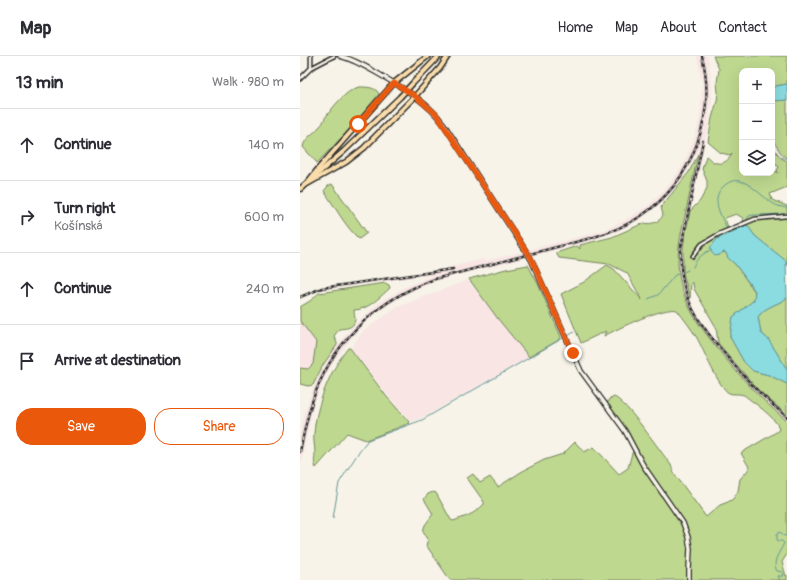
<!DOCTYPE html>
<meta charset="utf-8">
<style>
body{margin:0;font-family:Pangolin,sans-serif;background:#f7f7f7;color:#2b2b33}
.controls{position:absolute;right:12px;top:12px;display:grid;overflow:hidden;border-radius:8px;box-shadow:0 4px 16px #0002}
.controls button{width:36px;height:36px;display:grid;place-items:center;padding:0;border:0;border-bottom:1px solid #e1e1e2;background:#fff;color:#2b2b33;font:20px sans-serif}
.stop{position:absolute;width:12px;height:12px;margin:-9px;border:3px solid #ea580c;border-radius:50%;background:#fff}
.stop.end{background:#ea580c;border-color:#fff;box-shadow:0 1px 4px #0008}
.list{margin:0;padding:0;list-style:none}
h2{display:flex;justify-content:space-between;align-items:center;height:52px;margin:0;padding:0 16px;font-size:17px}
h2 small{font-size:13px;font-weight:400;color:#7c7c81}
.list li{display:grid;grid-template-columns:26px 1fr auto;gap:12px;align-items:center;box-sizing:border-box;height:72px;padding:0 16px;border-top:1px solid #e1e1e2}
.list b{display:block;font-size:15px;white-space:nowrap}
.list p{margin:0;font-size:13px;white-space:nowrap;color:#7c7c81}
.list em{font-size:13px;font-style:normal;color:#7c7c81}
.actions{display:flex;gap:8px;padding:12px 16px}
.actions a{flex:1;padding:9px 0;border:1px solid #ea580c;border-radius:16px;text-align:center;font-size:14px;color:#ea580c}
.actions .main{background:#ea580c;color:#fff}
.icon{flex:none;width:22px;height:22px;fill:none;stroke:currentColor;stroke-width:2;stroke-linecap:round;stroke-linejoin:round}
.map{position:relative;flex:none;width:487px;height:524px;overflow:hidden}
header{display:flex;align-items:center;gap:24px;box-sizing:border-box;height:56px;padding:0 20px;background:#fff;border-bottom:1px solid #e1e1e2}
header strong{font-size:19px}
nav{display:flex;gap:22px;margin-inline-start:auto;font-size:14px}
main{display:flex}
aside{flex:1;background:#fff}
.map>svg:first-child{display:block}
</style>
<header>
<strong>Map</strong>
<nav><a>Home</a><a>Map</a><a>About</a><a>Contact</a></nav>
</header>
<main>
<aside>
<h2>13 min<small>Walk · 980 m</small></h2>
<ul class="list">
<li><svg class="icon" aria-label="ahead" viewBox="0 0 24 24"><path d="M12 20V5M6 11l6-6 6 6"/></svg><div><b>Continue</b></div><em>140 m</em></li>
<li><svg class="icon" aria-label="right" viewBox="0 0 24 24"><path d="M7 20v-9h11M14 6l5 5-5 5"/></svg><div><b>Turn right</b><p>Košínská</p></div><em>600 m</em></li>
<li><svg class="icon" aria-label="ahead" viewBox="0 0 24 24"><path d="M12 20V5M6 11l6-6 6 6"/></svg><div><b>Continue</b></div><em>240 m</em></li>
<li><svg class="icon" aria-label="arrive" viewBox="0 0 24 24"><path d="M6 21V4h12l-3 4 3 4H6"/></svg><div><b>Arrive at destination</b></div></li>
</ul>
<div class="actions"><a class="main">Save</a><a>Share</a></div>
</aside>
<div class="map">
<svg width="487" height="524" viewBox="0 0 487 524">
<rect width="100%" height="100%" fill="#f7f3e8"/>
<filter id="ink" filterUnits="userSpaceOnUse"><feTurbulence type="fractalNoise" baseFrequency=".025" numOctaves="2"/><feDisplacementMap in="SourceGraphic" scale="8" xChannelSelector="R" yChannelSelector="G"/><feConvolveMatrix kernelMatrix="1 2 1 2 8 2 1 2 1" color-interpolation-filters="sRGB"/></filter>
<g filter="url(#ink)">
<g fill="#f8e5e4">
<path d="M397,0H408L411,21L412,42L407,76L383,191V217L390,242L397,257L408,275L451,326L470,345L487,359V365L467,349L447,329L400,271L385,244L379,217V190L398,99L396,98L383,122L364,145L341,163L322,173L291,185L136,225L106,238L78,256L65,267L49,285L34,305L26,319L13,350L0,410V377L7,349L16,325L33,294L55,268L80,246L103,232L136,218L22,234L15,236L0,243V240L22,231L138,214L183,203L186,205L298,176L320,167L332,160L349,149L369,129L381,112L390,94L397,74L401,55L402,25Z"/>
<path d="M168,224L229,302L122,362L111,366L86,338L51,292L64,274L98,251Z"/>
<path d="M0,265L16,286L13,308L8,312H0Z"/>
</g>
<g fill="#bed88f" stroke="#74825d" fill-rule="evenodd">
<path d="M413,0H487V28L476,30L472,33V15H442V117H472V113L478,117L477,114L479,111L474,106L472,108V90L481,102L487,105V131L470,138L472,144L487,150V210L486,205L455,180L447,169L421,197L424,196L426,197L428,202L435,208L455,236L454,244L433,261L430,281L444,306L453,315L469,319L487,328V359L458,334L418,287L416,271L394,233L393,227H391L390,242L383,217V191L390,155L400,145L407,132V125L402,113L406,100C408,101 411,105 414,106C422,110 430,104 432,97L430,99L421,97L408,86L412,62L417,45L418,36L417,27L419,13ZM436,158L443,162L444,168L429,175L425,162Z"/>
<path d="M59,31C67,31 76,31 79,38L49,74L17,107L3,91C5,81 14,78 20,70C23,68 23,65 25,62C33,51 46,34 59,31Z"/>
<path d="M487,44V102C480,99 477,89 472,84V45Z"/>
<path d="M398,98C394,117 390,136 386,155C382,172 378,189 378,206C379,247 401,272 425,302C445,326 463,345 487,365V498L482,506L486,520L487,519V524H150L126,489L128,483L123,475L125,469L133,458L124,443L128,438L133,436L136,437L151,464L153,465C165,461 175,458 184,448V446L167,422L173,418L180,427L190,421L198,431L221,416L244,404L263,398L275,386L284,396L294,391L319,418L328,412L332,397L335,393L307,347L309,343L314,341C326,345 361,396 371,409L374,417L406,461L420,449L428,446L433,443L438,435L440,423L448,414L449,411L441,397L478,375L479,372C474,360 454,347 444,339C439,337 433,339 429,337C419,332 403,293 397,282C391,272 384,263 377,254C364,250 317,273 304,280L306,275L281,287L261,238L284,226L307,209L314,213L342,244L327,217L309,208L259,202L256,197L277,190L280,193V189L312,181L344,167C351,169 360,166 363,159L361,151L389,116Z"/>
<path d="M32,128L67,177L59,183C44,169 36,152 24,135L28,130Z"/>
<path d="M228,209L238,228L261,281L259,284L229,301L198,263L169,223L206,213Z"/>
<path d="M85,227L89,229L90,232C80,241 68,254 54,254C54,257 55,260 55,264C53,273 46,272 39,273L34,280L37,287V289L23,309L13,329L8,330L0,328V312L8,313L13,308L16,286L0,265V251L10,245L19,237Z"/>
<path d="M487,242V313L468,283L461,277L458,261C464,251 477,249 487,242Z"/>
<path d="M48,292H50L86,340L110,367L66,384L47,377L16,412C13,407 15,402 15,397C15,390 13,384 14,378C16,349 30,314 48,292Z"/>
</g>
<g fill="#8adce1" stroke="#649598">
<path d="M487,28V44L472,45V33L476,30Z"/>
<path d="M447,169L455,180L486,205L487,242C477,249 464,251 458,261L461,277L468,283L487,313V328L469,319L453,315L444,306L430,281L433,261L454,244L455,235L435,208L428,202L426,197L424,196L419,199L415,200L412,197L410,192L417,183Z"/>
</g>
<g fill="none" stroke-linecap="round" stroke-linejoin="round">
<g stroke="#649598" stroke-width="1">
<path d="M482,101L487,103"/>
<path d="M447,163L449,160L453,159L487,158"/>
<path d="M427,173C422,161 411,145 421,133C441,109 460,143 478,150C481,151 484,151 487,152"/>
<path d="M393,211C396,203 403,197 411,194"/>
<path d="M384,216L388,214"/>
<path d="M348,243L358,239L375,219L379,217"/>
<path d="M268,280L274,276"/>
<path d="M33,462L39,427L60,394L68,384L122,364L263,282"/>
<path d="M480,524L478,520H483L484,518L482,516L477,515C471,505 481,495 484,487L482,485H479L477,484V478L480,476L485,480H487"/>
</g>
<defs>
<g id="street">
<path d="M11,12V0"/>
<path d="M0,23L11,12L34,0"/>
<path d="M393,200L402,188L419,178L455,163L487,160"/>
</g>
<path id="secondary" d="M40,0C56,4 68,12 82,20C105,33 127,46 143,67L231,203L281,315L325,375L343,409L383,467L388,481L390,492L389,514V524"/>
<g id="primary">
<path d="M113,27L139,0"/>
<path d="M8,126L19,112L94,27L128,0"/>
<path d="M7,128L46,106L64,92L115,40L140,12L148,0"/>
<path d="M0,133L44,95L100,41"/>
</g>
</defs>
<use href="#street" stroke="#2b2b2b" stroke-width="5.5"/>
<use href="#secondary" stroke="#2b2b2b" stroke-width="6"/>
<use href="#primary" stroke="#2b2b2b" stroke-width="7"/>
<use href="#street" stroke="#f7f3e8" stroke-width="2.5"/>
<use href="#secondary" stroke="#f7f3e8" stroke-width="3.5"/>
<use href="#primary" stroke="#fbddab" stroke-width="4"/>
<defs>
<g id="rail">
<path d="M403,85L381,191C377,241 399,267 429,303C448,326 464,343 487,361"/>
<path d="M0,241L22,232L153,213"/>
<path d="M0,396C4,375 8,355 16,335C37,281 81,242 135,223L291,182C308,177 325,171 341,160C392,126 417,60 402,0"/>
</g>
</defs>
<use href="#rail" stroke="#2b2b2b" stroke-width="2.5"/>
<use href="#rail" stroke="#f7f3e8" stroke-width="1" stroke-dasharray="3" stroke-linecap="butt"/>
<defs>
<path id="primary-bridge" d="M100,41L113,27"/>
</defs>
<use href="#primary-bridge" stroke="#2b2b2b" stroke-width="7" stroke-linecap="butt"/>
<use href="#primary-bridge" stroke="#fbddab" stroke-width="4"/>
</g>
</g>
<g fill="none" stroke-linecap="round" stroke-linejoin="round" filter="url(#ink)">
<path stroke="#ea580c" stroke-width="5" d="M58,68L94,27L115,40L136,58L231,202L273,297"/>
</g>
</svg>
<div class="controls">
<button>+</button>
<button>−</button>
<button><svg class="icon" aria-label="layers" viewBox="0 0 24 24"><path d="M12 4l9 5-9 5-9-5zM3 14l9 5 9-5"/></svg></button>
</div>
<div class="stop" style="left:58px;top:68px"></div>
<div class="stop end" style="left:273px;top:297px"></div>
</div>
</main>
